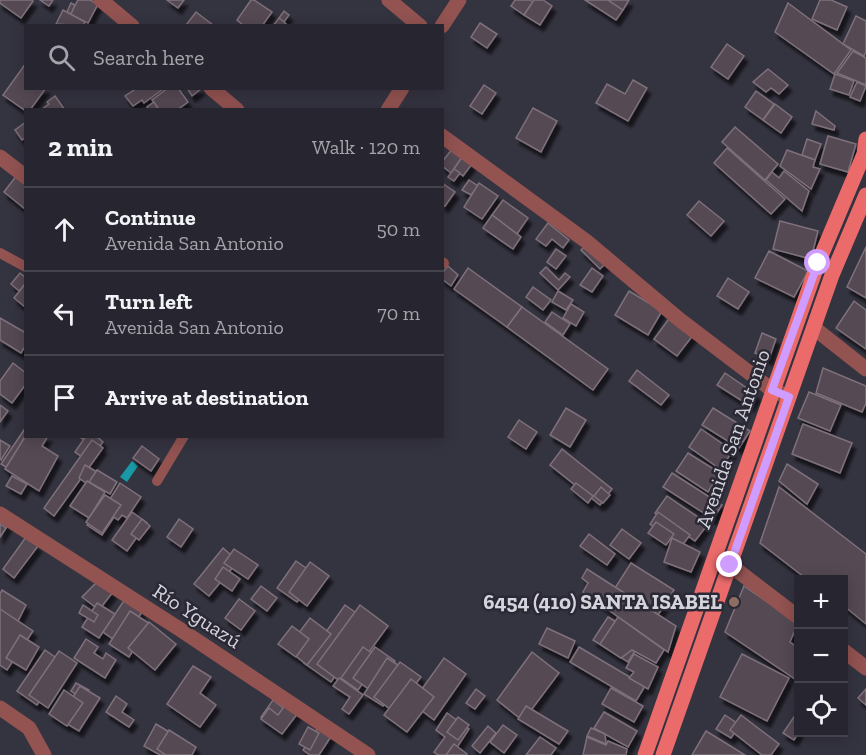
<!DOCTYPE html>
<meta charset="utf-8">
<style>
body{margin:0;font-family:"Zilla Slab",serif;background:#33323c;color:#f1f3f6}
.controls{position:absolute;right:18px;bottom:18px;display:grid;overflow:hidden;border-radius:0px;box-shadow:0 3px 15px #0003}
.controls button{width:54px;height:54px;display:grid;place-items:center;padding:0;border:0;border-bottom:2px solid #43434c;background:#272630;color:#f1f3f6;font:30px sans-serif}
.stop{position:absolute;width:18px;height:18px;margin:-14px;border:4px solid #cf9dff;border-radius:50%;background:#fff}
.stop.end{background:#cf9dff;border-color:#fff;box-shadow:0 2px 6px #0008}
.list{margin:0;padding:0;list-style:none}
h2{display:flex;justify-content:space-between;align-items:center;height:78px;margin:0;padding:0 24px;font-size:26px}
h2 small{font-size:20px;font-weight:400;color:#a4a5ab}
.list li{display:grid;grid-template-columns:39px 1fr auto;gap:18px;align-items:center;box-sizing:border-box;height:84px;padding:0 24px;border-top:2px solid #43434c}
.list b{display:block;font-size:22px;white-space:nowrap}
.list p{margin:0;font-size:20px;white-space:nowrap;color:#a4a5ab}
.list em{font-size:20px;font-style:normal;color:#a4a5ab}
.icon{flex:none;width:33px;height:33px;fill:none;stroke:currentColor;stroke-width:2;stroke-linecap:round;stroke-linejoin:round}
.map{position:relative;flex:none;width:866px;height:755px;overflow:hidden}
.search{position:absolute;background:#272630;box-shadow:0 3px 15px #0003;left:24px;top:24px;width:420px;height:66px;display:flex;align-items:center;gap:15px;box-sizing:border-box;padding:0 21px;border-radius:0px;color:#a4a5ab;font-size:22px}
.panel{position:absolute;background:#272630;box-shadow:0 3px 15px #0003;left:24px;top:108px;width:420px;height:330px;border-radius:0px}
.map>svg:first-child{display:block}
</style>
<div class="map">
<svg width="866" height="755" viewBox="0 0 866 755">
<defs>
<filter id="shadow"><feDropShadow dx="3.5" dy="6" stdDeviation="1.5" flood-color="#0009"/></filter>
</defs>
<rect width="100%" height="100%" fill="#343340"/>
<path fill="#1998a5" d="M132,461L138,466L127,482L120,477Z"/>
<g fill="#554953" stroke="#7e717b" stroke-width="1.5" filter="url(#shadow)">
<path d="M0,0H32L33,1L21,18L0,3Z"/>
<path d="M40,0H53L49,6Z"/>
<path d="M78,0H90L98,4L88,23L70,14Z"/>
<path d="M167,0H184L178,8Z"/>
<path d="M251,0H254L272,12L262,26H244L237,20Z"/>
<path d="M515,0H530L533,2L524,15L511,6Z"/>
<path d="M534,0H543L552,6L540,25L524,15Z"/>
<path d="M585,0H608L623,10L616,20Z"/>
<path d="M608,0H629L623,10Z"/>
<path d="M820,0H831L847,7L837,30L812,19Z"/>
<path d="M71,3L75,5L71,14L67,12Z"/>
<path d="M788,3L851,50L834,74L775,32Z"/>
<path d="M63,10L85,22L83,26L56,24Z"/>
<path d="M284,11L289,15L284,22L279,18Z"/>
<path d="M196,12L213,25V26L186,25Z"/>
<path d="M856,16L866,21V52L864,56L843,44Z"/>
<path d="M279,18L284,22L288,26H273Z"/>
<path d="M480,23L497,34L487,48L471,37Z"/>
<path d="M727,44L744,56L728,79L711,67Z"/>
<path d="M853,51L866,58V85L837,73Z"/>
<path d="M26,63V88H46L30,110H26V111L3,95Z"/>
<path d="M768,69L788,85L779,94L771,88L766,92L753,82Z"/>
<path d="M835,74L854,81L849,95L830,89Z"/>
<path d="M633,80L647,88L628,121L596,103L607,84L625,94Z"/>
<path d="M857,82L866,86L860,101L850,97Z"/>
<path d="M484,85L496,93L482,114L470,106Z"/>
<path d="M133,88H162L163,89L144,103L142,100L133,106L125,96L134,90Z"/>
<path d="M168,88H178L188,102L177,110H159L152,100Z"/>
<path d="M187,88H201V89L192,96Z"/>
<path d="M756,91L774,104L763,120L745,107Z"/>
<path d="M55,96L65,110H41L49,104L47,102Z"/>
<path d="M154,102L159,110H149L147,107Z"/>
<path d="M775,104L792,117L781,133L763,120Z"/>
<path d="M533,108L557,121L541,152L516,138Z"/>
<path d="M816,111L835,126L834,130L812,124Z"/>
<path d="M26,122V137L22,140L15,130Z"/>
<path d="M735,127L778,164L765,180L722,142Z"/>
<path d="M828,136L856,144L848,172L820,164Z"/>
<path d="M807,139L821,144L815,160L802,155Z"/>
<path d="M453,148L462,157L451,173L442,166V162Z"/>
<path d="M727,148L785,199L771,214L714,163Z"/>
<path d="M787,150L815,160L813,167L820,169L811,189L780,166Z"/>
<path d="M462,157L472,164L463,176L454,169Z"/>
<path d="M454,169L460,173L454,181L448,177Z"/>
<path d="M784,171L809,191L802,211L766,180L772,172L779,178Z"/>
<path d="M17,175L26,182L25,209L4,192Z"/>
<path d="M469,180L478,186L471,195L462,190Z"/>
<path d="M442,183L455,192L445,206L442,205Z"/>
<path d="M479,183L498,196L482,219L464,207Z"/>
<path d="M503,200L528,218L517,234L492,215Z"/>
<path d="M699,201L724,221L711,236L687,215Z"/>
<path d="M492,215L521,237L513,249L483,228Z"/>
<path d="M780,221L818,231L811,259L773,249Z"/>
<path d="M548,223L569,240L563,248L552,239L546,246L536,239Z"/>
<path d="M588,243L607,262L600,269L581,250Z"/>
<path d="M866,247V298L847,287Z"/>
<path d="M556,249L566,256L556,269L547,262Z"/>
<path d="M769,251L808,271L794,297L755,278Z"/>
<path d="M448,266L458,275L451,286L442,279V273Z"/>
<path d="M546,267L559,280L565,273L570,277L558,290L540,273Z"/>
<path d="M468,268L522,307L507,327L454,289Z"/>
<path d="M592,268L603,276L592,292L580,285Z"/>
<path d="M20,273L26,278V283L19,291L11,284Z"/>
<path d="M728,278L749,292L738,309L717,296Z"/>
<path d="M26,283V306L25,307L14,298Z"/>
<path d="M533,287L551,300L543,310L526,297Z"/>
<path d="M558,291L573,300L566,310L552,302Z"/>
<path d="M629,291L662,311L648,335L615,315Z"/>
<path d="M854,301L866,310V349L836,328Z"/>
<path d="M571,304L584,312L576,326L563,318Z"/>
<path d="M522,307L608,369L593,390L507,327Z"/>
<path d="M552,312L570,324L563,335L545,322Z"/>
<path d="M671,316L694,334L677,356L654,339Z"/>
<path d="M0,318L26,333V345L21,353L0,340Z"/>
<path d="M762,333L776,339L769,359L755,353Z"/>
<path d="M13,363L26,373V384L12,403L0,394V381Z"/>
<path d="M823,368L866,386V403L862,412L816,393Z"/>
<path d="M637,370L669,395L661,405L629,381Z"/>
<path d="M725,373L757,395L750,406L717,385Z"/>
<path d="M809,392L841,405L830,431L798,418Z"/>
<path d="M0,405L8,411L0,422Z"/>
<path d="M566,408L586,420L570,447L550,435Z"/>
<path d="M713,408L750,431L739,448L702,425Z"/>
<path d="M519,420L537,432L526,449L508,437Z"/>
<path d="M803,424L852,443L840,473L792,454Z"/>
<path d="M701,429L733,451L720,469L689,447Z"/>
<path d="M24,430L26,436L35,437L12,471L1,464Z"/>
<path d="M26,435L48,436L42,446L58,456L39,491L5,469Z"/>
<path d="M82,436H99L94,446L81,438Z"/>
<path d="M86,436H96L103,442L89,462L75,452Z"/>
<path d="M0,440L10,446L1,460L0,459Z"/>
<path d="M92,440L103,448L54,516L44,508Z"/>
<path d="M142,446L159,459L151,471L133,458Z"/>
<path d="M562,449L612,489L600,505L550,465Z"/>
<path d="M688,453L720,473L708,492L676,471Z"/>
<path d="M787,464L818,484L807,504L779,481Z"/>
<path d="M85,465L109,479L100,493L79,478Z"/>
<path d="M97,470L117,482L110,494L89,482Z"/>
<path d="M672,473L722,505L713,519L663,487Z"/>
<path d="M12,476L27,484L21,494L6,486Z"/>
<path d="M87,481L105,492L89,518L70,506Z"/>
<path d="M120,483L141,497L127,518L122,515L118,520L114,517L102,535L87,525L102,502L107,504Z"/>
<path d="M576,483L593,496L588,503L571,489Z"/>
<path d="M601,487L610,495L603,503L594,496Z"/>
<path d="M779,487L866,554V624L844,606V580H808L760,543Z"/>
<path d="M105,495L121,505L102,533L86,522Z"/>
<path d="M667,496L708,524L695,541L655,513Z"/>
<path d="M132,512L147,523L127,551L112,540Z"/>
<path d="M658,512L690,535L681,547L650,524Z"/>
<path d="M142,519L150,526L139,540L131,534Z"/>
<path d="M179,519L193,529L181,547L167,537Z"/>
<path d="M0,520L8,525L0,537Z"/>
<path d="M656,522L674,534L666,545L648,533Z"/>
<path d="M0,524L6,528L0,537Z"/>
<path d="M622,529L641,543L629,559L610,545Z"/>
<path d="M589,534L615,554L607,565L580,546Z"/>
<path d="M26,537L38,546L14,578L3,569Z"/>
<path d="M672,538L700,552L691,572L664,562Z"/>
<path d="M223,548L238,561L209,596L194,584Z"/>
<path d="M234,549L258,565L248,579L224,563Z"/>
<path d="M296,561L316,575L297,602L277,588Z"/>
<path d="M310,562L329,576L307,606L289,592Z"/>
<path d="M631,563L674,590L658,615L615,588Z"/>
<path d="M223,567L240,579L232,591L215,579Z"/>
<path d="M587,569L676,626L668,652L583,592L588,583L582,578Z"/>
<path d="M97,582L113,592L99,610L82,597Z"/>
<path d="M261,586L277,598L267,611L251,599Z"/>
<path d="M744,586L798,623L790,642L798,648V681L725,632Z"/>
<path d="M2,590L26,605L12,633L8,631L0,644V594Z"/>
<path d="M125,599L142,612L120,644L103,632Z"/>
<path d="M239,599L255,611L241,630L225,618Z"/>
<path d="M97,603L115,614L99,638L82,627Z"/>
<path d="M83,605L98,615L94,622L79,613Z"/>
<path d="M345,605L372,624L331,682L304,663Z"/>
<path d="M360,605L388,626L345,685L317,664Z"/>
<path d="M0,609L33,631L7,670L0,665Z"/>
<path d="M130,611L150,624L129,657L109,644Z"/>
<path d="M608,617L643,638L628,662L593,640Z"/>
<path d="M618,617L664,650L656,663L632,650L621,658L600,644Z"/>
<path d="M310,618L331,634L307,665L287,649Z"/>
<path d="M149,622L176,644L155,670L128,648Z"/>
<path d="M292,626L309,639L296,657L278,644Z"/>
<path d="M547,628L575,641L568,658L539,644Z"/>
<path d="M20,635L39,647L26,670L6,658Z"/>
<path d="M86,639L98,647L94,653L103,659L106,653L116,660L105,678L74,658Z"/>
<path d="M363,647L380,659L358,690L341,678Z"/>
<path d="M375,647L395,661L373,692L353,678Z"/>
<path d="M579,647L645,686L636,701L570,662Z"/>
<path d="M45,650L65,664L37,705L17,691Z"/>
<path d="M59,651L77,663L48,708L29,695Z"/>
<path d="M532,652L559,673L523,721L497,700Z"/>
<path d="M634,654L658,667L648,689L629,678L634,672L626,668Z"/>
<path d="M742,654L789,678L767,721L720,697Z"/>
<path d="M387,658L406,670L383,706L364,694Z"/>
<path d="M444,658L466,674L434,720L412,703Z"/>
<path d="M400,662L421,677L394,712L374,697Z"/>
<path d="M193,666L211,677L200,693L216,705L200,727L167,704Z"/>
<path d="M339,678L363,695L349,714L342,709L350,697L333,686Z"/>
<path d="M411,679L434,697L407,732L384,715Z"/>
<path d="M76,683L89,690L83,699L71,691Z"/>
<path d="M80,686L100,698L79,731L59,719Z"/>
<path d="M611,688L643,706L634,722L602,704Z"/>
<path d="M476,689L485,696L475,709L466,703Z"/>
<path d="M866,689V705L858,698Z"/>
<path d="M64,690L83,703L67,726L49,714Z"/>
<path d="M116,696L127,704L122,712L134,720L129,727L106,712Z"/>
<path d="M273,700L290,713L278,729L261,717Z"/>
<path d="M286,704L298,713L282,734L261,719L269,708L278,715Z"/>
<path d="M526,706L568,731L559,744L518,719Z"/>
<path d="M798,711L799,732L794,740L783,733Z"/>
<path d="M604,712L637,731L628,747L594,728Z"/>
<path d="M447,713L469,729L452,755H438L434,752L445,737L436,730Z"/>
<path d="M725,715L740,725L731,738L716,729Z"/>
<path d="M741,715L779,744L771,755H762L730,730Z"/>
<path d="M458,717L469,725L458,740L447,732Z"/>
<path d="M156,724L184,741L176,755H160L144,746Z"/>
<path d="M503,725L517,735L504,753L490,742Z"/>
<path d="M319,726L332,735L319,755H310L303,750Z"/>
<path d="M488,726L496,733L480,753L472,746Z"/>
<path d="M308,727L319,733L310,750L299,744Z"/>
<path d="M591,728L605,734L606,744L587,736Z"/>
<path d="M169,730L196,747L192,755H166L157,749Z"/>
<path d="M706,731L745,755H692Z"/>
<path d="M540,737L556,748L551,755H526Z"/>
<path d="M587,737L606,745L608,741L627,749L626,755H583Z"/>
<path d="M454,744L467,754L466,755H446Z"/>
</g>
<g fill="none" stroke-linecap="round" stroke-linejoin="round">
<g stroke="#925351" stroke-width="10">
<path d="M0,253L26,267"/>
<path d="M442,262L444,263"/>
<path d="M157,481L184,436"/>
</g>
<g stroke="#925351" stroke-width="15">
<path d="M101,0L132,26"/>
<path d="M389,0L420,26"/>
<path d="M442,26L459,0"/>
<path d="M211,88L237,110"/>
<path d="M388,110L402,88"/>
<path d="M442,136L586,241L680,320L772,390L789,397"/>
<path d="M0,157L26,177"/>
<path d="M814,328L866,369"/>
<path d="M0,514L181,630L368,755"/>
<path d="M730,565L798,617"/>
<path d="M844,651L866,668"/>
<path d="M0,708L29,728L44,755"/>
</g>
<g stroke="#eb6b6b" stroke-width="15">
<path d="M645,755L818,263L864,154L866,139"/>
<path d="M663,755L832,275L866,195"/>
</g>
</g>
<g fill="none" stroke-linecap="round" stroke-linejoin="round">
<path stroke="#cf9dff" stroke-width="8" d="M730,565L789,397L772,390L818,263"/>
</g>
<circle fill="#8d6e63" stroke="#2a2935" stroke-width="2" cx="734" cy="602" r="6"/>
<g text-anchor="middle" stroke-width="5" stroke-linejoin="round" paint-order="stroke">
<g font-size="21" fill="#d4d4dc" stroke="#2a2935">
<text transform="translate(733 439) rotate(-71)" y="7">Avenida San Antonio</text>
<text transform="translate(197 616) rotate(33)" y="7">Río Yguazú</text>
</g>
<g font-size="21" font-weight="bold" fill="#d4d4dc" stroke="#2a2935" text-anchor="end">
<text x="722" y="609">6454 (410) SANTA ISABEL</text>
</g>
</g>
</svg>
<div class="controls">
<button>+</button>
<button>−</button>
<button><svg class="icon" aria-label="locate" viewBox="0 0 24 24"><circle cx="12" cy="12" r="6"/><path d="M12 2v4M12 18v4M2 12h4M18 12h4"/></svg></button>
</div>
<div class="stop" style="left:818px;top:263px"></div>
<div class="stop end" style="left:730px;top:565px"></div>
<div class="search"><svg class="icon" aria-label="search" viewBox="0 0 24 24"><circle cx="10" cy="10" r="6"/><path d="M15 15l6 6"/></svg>Search here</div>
<section class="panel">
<h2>2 min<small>Walk · 120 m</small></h2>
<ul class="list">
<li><svg class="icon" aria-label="ahead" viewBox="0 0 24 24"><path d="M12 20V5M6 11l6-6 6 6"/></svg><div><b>Continue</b><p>Avenida San Antonio</p></div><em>50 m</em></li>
<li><svg class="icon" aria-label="left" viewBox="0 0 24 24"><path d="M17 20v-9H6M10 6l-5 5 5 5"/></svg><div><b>Turn left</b><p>Avenida San Antonio</p></div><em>70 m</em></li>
<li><svg class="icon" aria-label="arrive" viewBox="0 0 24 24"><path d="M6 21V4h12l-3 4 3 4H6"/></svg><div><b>Arrive at destination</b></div></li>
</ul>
</section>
</div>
